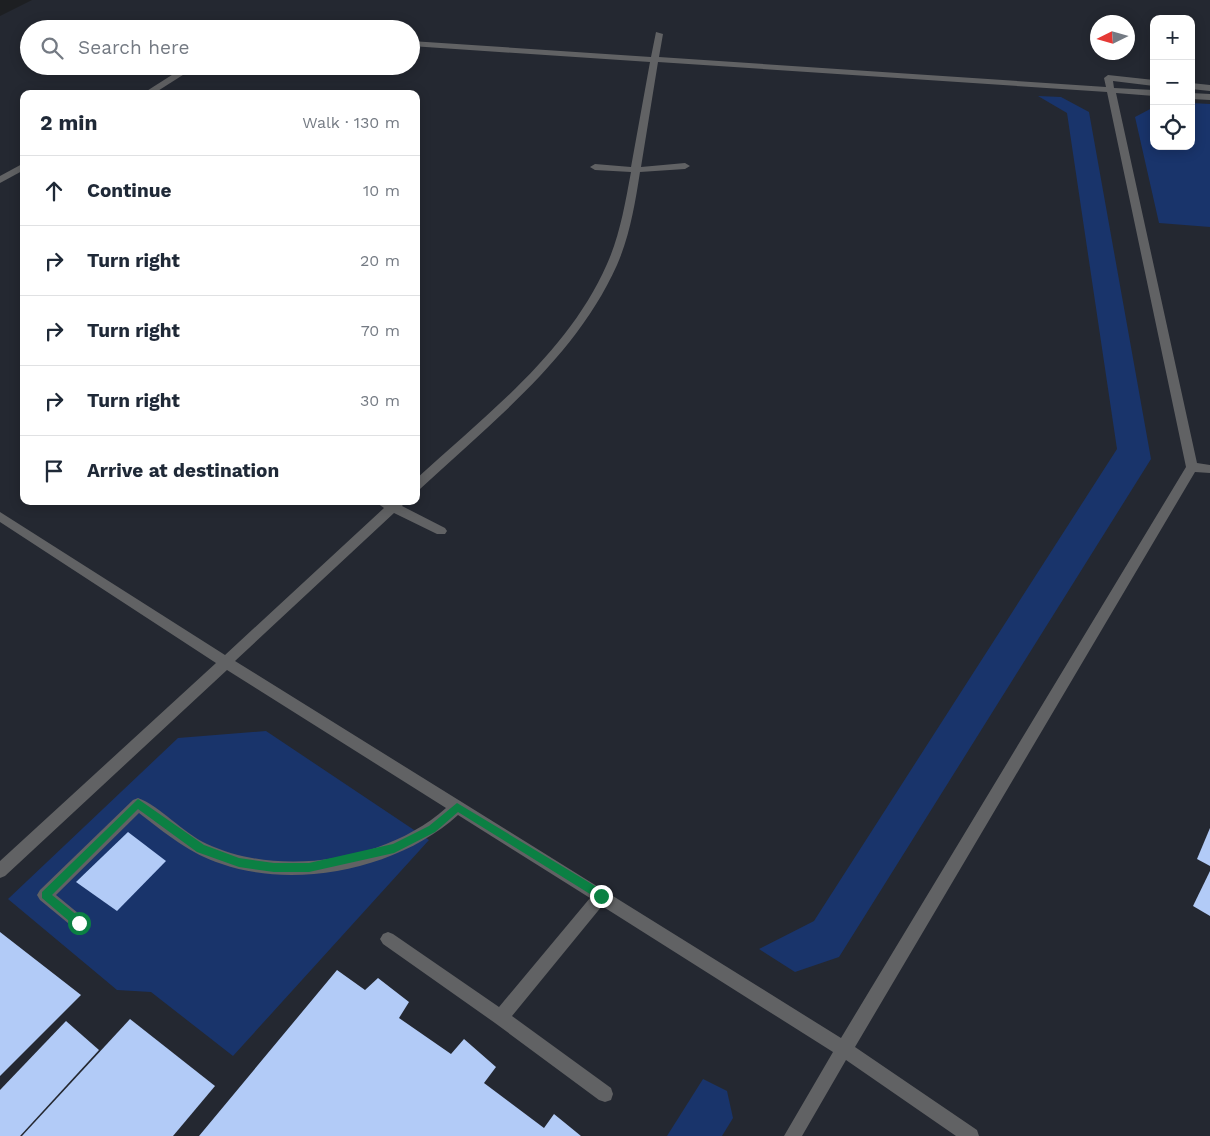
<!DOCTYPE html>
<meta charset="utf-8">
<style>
body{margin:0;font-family:"Work Sans",sans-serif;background:#f2f2f3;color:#1f2937}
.controls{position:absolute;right:15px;top:15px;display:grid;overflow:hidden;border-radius:10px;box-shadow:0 2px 12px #0003}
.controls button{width:45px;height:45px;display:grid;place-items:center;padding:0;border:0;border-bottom:1px solid #e0e1e3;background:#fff;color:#1f2937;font:25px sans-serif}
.compass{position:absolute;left:1090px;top:15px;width:45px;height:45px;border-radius:50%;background:#fff;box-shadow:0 2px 12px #0003;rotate:265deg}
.stop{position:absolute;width:15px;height:15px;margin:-11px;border:4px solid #0b8043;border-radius:50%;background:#fff}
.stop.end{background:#0b8043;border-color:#fff;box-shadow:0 1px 5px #0008}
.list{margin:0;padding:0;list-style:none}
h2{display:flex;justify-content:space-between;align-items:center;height:65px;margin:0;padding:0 20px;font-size:21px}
h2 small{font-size:16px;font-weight:400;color:#747a83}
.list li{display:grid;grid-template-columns:32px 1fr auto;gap:15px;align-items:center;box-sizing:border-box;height:70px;padding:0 20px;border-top:1px solid #e0e1e3}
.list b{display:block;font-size:19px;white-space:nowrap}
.list em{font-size:16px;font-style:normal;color:#747a83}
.icon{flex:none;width:28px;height:28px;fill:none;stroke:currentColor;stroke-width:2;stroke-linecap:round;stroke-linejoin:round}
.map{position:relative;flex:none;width:1210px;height:1136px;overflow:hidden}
.search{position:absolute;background:#fff;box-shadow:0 2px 12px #0003;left:20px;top:20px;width:400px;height:55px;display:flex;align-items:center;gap:12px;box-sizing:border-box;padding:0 18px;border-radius:28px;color:#747a83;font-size:19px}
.panel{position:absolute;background:#fff;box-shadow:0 2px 12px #0003;left:20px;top:90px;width:400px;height:415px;border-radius:10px}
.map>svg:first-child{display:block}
</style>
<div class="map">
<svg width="1210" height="1136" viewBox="0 0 1210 1136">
<rect width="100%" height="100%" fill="#1d1f22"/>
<path fill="#242831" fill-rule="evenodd" d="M32,0H1210V1136H0V16ZM1154,19H1191V146H1154ZM1098,22H1128V52H1098ZM29,29H411V66H29ZM24,94H416V501H24Z"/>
<g fill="#19346b">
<path d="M1038,96L1061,97L1089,112L1151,459L839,957L795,972L759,949L814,921L1117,449L1067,113Z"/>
<path d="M1191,103L1210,104V227L1159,223L1135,117L1154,107V146H1191Z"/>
<path d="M266,731L429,840L233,1056L151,992L117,990L8,899L178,738Z"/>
<path d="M703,1079L727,1091L733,1118L722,1136H667Z"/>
</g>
<g fill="#b2cbf7">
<path d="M1210,828V866L1197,859Z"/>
<path d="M128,832L166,861L117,911L76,882Z"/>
<path d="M1210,871V916L1193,906Z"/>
<path d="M0,932L81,995L0,1076Z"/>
<path d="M337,970L365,990L378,978L409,1002L399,1018L451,1054L464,1039L496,1067L484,1083L544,1128L554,1114L581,1136H199Z"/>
<path d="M130,1019L215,1086L173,1136H22Z"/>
<path d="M66,1021L99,1050L20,1136H0V1090Z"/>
</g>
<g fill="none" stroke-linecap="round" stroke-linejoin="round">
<g fill="#616264" fill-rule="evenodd">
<path d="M656,32L663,34L659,57L1106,87L1104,78L1108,75L1154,80V86L1113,81L1114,88L1154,90V96L1116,93L1197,463L1210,465V473L1195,472L855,1047L977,1130L979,1136H956L846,1060L802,1136H784L833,1052L602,906L512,1016L611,1088L613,1094L611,1100L605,1102L599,1100L495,1023L383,944L380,939L383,934L388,932L393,934L499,1007L590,898L458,815C400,868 297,890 222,864C190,854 165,833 139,813L56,895L84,918L87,923L84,928L79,930L74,928L40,900L37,895L40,890L133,800L138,798C160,806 183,833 207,844C280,878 387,861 446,808L227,670L5,876L0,878V861L216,663L0,522V512L225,655L384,508L374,501H406L402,506L445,528L447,531L445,534H437L394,513L235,661L841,1038L1186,467L1107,92L658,62L641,167L685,163L690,166L685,169L640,172C635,204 630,235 617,265C576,357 492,422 420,489L416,490V479C486,415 568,353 607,264C620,235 625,204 631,172L595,170L590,167L595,164L631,167L650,62L411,46V41L651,57Z"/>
<path d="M186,66H197L153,94H142Z"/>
<path d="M1191,83L1210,85V91L1191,89Z"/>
<path d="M1191,93L1210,94V100L1191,99Z"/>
<path d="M24,163V170L0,183V176Z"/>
</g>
</g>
<path fill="#0b8043" d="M138,799L204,845L239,858L274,863H309L393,844L429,826L457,803L605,892L606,896L605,899H598L458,812L435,832L394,853L309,872H274L239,867L197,852L138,809L52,895L83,920V927H76L42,898V892Z"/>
</svg>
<div class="controls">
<button>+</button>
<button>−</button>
<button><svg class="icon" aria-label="locate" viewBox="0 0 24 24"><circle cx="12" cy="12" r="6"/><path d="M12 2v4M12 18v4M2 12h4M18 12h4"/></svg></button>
</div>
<svg class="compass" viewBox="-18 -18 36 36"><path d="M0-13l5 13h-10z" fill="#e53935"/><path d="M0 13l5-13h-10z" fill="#747a83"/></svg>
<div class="stop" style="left:79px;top:923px"></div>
<div class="stop end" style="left:601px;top:896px"></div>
<div class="search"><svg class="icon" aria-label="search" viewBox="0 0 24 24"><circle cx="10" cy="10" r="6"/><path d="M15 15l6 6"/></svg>Search here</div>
<section class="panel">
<h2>2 min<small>Walk · 130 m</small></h2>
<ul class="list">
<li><svg class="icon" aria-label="ahead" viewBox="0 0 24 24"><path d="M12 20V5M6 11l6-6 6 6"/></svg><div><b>Continue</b></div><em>10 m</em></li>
<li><svg class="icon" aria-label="right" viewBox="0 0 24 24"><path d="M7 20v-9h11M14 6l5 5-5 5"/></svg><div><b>Turn right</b></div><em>20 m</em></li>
<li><svg class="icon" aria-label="right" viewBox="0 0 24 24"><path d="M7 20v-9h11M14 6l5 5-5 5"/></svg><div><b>Turn right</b></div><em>70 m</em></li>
<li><svg class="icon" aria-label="right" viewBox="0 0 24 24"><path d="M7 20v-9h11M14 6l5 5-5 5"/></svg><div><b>Turn right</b></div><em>30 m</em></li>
<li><svg class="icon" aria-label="arrive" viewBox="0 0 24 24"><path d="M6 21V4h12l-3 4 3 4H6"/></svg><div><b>Arrive at destination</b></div></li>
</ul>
</section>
</div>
